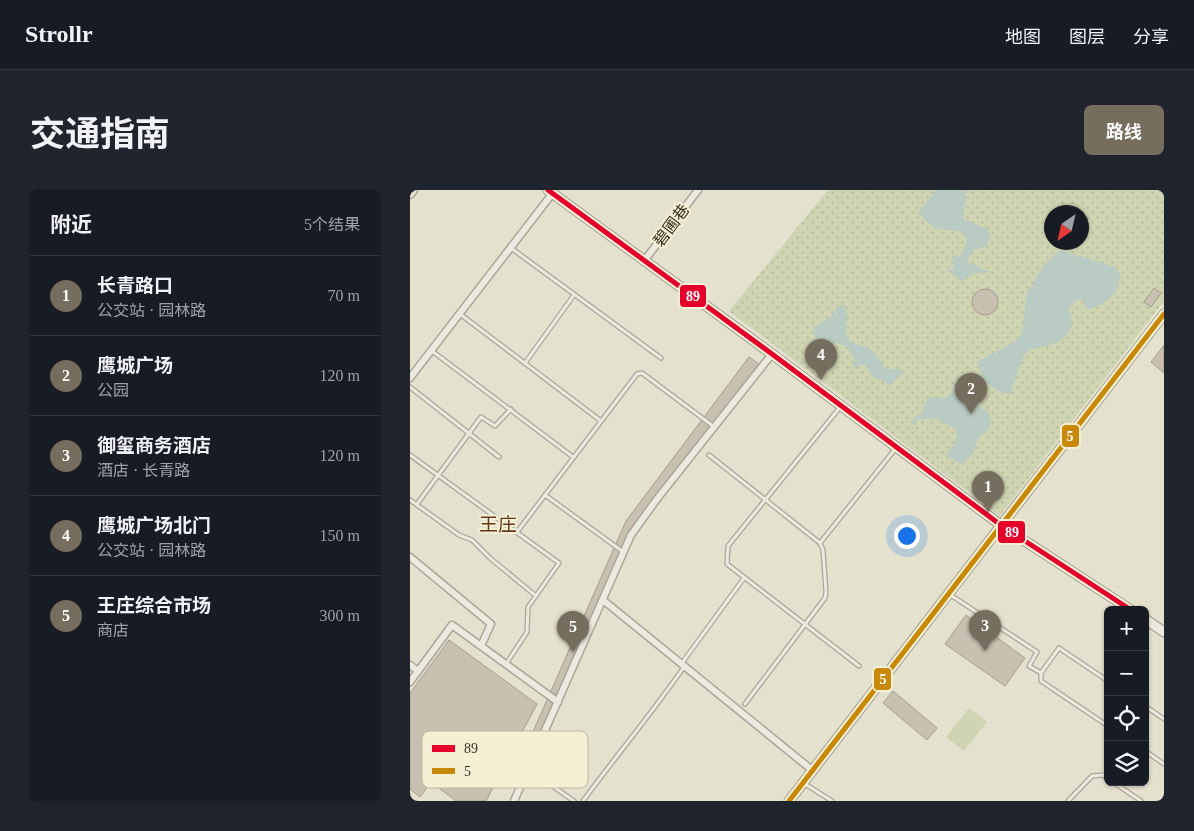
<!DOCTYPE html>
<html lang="zh">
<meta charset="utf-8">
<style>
body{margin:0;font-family:"Times New Roman","Noto Sans SC",serif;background:#20242c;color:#f1f3f6}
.controls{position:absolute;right:15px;bottom:15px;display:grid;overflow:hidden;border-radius:8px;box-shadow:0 1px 4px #0004}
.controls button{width:45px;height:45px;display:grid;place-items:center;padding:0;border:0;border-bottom:1px solid #363941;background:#171b24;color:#f1f3f6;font:25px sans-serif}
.compass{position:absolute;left:634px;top:15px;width:45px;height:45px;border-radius:50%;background:#171b24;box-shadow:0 1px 4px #0004;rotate:214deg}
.you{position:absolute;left:496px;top:345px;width:18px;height:18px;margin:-12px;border:4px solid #fff;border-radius:50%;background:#1a73e8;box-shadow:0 0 0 8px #1a73e833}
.badge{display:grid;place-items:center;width:32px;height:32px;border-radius:50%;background:#756d5d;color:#fff;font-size:16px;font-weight:700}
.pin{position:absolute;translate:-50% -41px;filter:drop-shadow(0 1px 2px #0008)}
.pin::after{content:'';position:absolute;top:26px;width:18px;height:15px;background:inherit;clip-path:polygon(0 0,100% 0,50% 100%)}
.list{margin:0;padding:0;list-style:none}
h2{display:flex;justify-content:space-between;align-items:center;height:65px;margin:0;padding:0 20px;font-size:21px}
h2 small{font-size:16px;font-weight:400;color:#9ea1a6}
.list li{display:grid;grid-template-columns:32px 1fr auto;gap:15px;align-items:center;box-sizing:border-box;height:80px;padding:0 20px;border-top:1px solid #363941}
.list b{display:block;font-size:19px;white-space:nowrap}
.list p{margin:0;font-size:16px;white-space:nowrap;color:#9ea1a6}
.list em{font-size:16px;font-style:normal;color:#9ea1a6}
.icon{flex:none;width:28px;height:28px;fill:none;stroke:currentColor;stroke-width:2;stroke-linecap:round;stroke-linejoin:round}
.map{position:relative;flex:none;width:754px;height:611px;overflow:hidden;border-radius:8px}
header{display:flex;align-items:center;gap:30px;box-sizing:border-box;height:70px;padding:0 25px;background:#171b24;border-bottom:1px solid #363941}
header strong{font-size:24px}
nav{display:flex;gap:28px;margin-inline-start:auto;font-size:18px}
.intro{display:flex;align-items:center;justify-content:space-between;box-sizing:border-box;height:120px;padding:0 30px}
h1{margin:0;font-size:35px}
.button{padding:12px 22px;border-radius:8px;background:#756d5d;color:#fff;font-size:18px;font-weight:700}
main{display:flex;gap:30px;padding:0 30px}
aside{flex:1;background:#171b24;border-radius:8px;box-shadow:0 1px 4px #0004}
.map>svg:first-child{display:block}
</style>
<header>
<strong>Strollr</strong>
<nav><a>地图</a><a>图层</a><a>分享</a></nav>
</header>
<div class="intro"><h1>交通指南</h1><a class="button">路线</a></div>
<main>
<aside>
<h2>附近<small>5个结果</small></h2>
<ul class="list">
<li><span class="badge">1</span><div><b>长青路口</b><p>公交站 · 园林路</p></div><em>70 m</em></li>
<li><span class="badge">2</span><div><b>鹰城广场</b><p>公园</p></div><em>120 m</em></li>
<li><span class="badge">3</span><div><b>御玺商务酒店</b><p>酒店 · 长青路</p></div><em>120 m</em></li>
<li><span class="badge">4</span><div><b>鹰城广场北门</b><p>公交站 · 园林路</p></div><em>150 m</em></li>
<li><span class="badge">5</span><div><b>王庄综合市场</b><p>商店</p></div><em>300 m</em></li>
</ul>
</aside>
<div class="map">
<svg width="754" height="611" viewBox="0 0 754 611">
<defs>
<pattern id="park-dots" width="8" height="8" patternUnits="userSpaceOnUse" patternTransform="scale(1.25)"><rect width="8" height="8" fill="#cfd5b2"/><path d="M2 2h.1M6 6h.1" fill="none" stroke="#b2b799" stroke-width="1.8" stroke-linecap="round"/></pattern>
</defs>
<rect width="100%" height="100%" fill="#e4e1cf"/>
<path fill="#cfd5b2" d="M559,518L577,532L554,561L536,547Z"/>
<path fill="url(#park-dots)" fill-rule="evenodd" d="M418,0H754V111L590,326L319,121ZM642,22H672V52H642Z"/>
<g fill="#b9cbc2">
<path d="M526,0H557L553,29L578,39L580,44L577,56L563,60L557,72L581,82L564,83L551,91L537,80L544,79L542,65L549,67L553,63L557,50L552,42L524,38L508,23Z"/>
<path d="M650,60L705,77L710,84C710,104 694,117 676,119L673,110L668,109L658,119C668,137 656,151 637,156C630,158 621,157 615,164C612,167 604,195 600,204C582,201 569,189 568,171L606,151L612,143L617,103L635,74Z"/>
<path d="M434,114C445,139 419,150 460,158L471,171L474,178L495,180L480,196L472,190L462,187L457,176L452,174L443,178L445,170L437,156L406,148L403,137L420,128L427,118Z"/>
<path d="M547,193L557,209L579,222L581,235L577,241L569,247L564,261L554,274L546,272L536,264C543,257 548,249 546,239L524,228L507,230L505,236L501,231L512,222L517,211L520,207L534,209L543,201L544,194Z"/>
</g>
<g fill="#c8c0b0" stroke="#a59d8e">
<path d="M744,98L751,103L741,117L734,112Z"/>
<circle cx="575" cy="112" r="13"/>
<path d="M754,155V183L741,172Z"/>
<path d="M339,167L349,174L266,281L219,347L123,566L114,562L216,331Z"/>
<path d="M556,425L615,468L595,496L535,454Z"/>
<path d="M39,450L127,514L76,611H46L21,592L10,607L0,599V503Z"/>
<path d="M483,501L527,538L517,550L473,513Z"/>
</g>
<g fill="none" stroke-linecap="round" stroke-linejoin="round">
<defs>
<g id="lane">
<path d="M101,58L251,168"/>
<path d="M50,124L191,231"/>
<path d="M22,161L163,267"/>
<path d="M115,173L164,105"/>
<path d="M0,197L89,267"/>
<path d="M431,216L318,356L317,374L449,476"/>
<path d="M0,265L149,373L118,417L117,442L96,474"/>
<path d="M299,265L410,353L413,360L416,402L415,408L335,514"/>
<path d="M135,305L212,361"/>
<path d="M0,310L49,345L62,350L80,368L126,406"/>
<path d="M7,314L71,227L85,236L101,219"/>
<path d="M107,342L227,184L232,183L303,236"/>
<path d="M410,353L486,258"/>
<path d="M539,404L627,462L619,476L631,483L649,458L698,491"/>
<path d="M272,473L334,388"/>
<path d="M631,483V491L698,536"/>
<path d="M735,516L754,529"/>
<path d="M735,561L754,574"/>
<path d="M118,579L164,611"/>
<path d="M703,592L731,611"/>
<path d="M395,594L422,611"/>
<path d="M173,611C206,566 242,523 274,477"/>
<path d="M658,611L682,586L693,585L698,589"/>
</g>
<g id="street">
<path d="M234,71L288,0"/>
<path d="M0,188L142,4"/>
<path d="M0,367L81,434L71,456"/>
<path d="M193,410L402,580"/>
<path d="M0,475L8,481"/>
<path d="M0,492L42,435L148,512"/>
<path d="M104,611L221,345L247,309L362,164"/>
</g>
<g id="secondary">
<path d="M138,0L362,164L592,336L721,420"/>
<path d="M735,429L754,442"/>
<path d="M379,611L754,124"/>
</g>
<path id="primary" d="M0,3L2,0"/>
</defs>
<use href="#lane" stroke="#aaa697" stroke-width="5.5"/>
<use href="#street" stroke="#aaa697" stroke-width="9"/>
<use href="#secondary" stroke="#999588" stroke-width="11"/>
<use href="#primary" stroke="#8f8b7e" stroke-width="12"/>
<use href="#lane" stroke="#eceae0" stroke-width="3"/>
<use href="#street" stroke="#eceae0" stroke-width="6"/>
<use href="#secondary" stroke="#eceae0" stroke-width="9"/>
<use href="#primary" stroke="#e4e1d2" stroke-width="10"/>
<defs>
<path id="bus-1" d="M138,0L362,164L592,336L721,420"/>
<path id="bus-2" d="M379,611L754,124"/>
</defs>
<use href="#bus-1" stroke="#f5f0d5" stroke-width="9"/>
<use href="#bus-2" stroke="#f5f0d5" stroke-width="9"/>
<use href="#bus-1" stroke="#e4002b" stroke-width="5"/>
<use href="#bus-2" stroke="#c88808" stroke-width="5"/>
</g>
<g text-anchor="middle" stroke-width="4" stroke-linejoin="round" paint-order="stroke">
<g font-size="16" fill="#392f1f" stroke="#f5f0d5">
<text transform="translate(261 35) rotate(-53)" y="6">碧圃巷</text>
</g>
<g font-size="19" fill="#643820" stroke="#f5f0d5">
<text x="88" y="341">王庄</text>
</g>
</g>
<rect x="12" y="541" width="166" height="57" rx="8" fill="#f5f0d5" stroke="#bdb69e" stroke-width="1"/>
<rect x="22" y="555" width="23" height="7" fill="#e4002b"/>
<rect x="22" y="578" width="23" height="6" fill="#c88808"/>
<g font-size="14" fill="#392f1f">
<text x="54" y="563">89</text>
<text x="54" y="586">5</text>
</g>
<g stroke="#f5f0d5" stroke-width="2">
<rect x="269" y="94" width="28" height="24" rx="5" fill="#e4002b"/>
<rect x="651" y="234" width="19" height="24" rx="5" fill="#c88808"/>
<rect x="587" y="330" width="29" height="24" rx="5" fill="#e4002b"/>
<rect x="463" y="477" width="19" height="24" rx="5" fill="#c88808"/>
</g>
<g font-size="14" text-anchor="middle" font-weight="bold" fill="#fff">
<text x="283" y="111">89</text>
<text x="660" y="251">5</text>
<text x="602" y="347">89</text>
<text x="473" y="494">5</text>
</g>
</svg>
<div class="controls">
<button>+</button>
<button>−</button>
<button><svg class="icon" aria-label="locate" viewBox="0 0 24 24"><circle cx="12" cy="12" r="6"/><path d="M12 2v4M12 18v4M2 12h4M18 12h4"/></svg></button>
<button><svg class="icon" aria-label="layers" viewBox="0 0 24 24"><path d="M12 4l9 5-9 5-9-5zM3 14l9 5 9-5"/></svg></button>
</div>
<svg class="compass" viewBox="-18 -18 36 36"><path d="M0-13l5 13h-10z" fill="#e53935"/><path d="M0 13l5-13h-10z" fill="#9ea1a6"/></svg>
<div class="you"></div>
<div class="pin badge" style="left:578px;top:322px">1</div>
<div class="pin badge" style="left:561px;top:224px">2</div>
<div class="pin badge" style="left:575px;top:461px">3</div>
<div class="pin badge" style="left:411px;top:190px">4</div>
<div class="pin badge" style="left:163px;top:462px">5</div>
</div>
</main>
